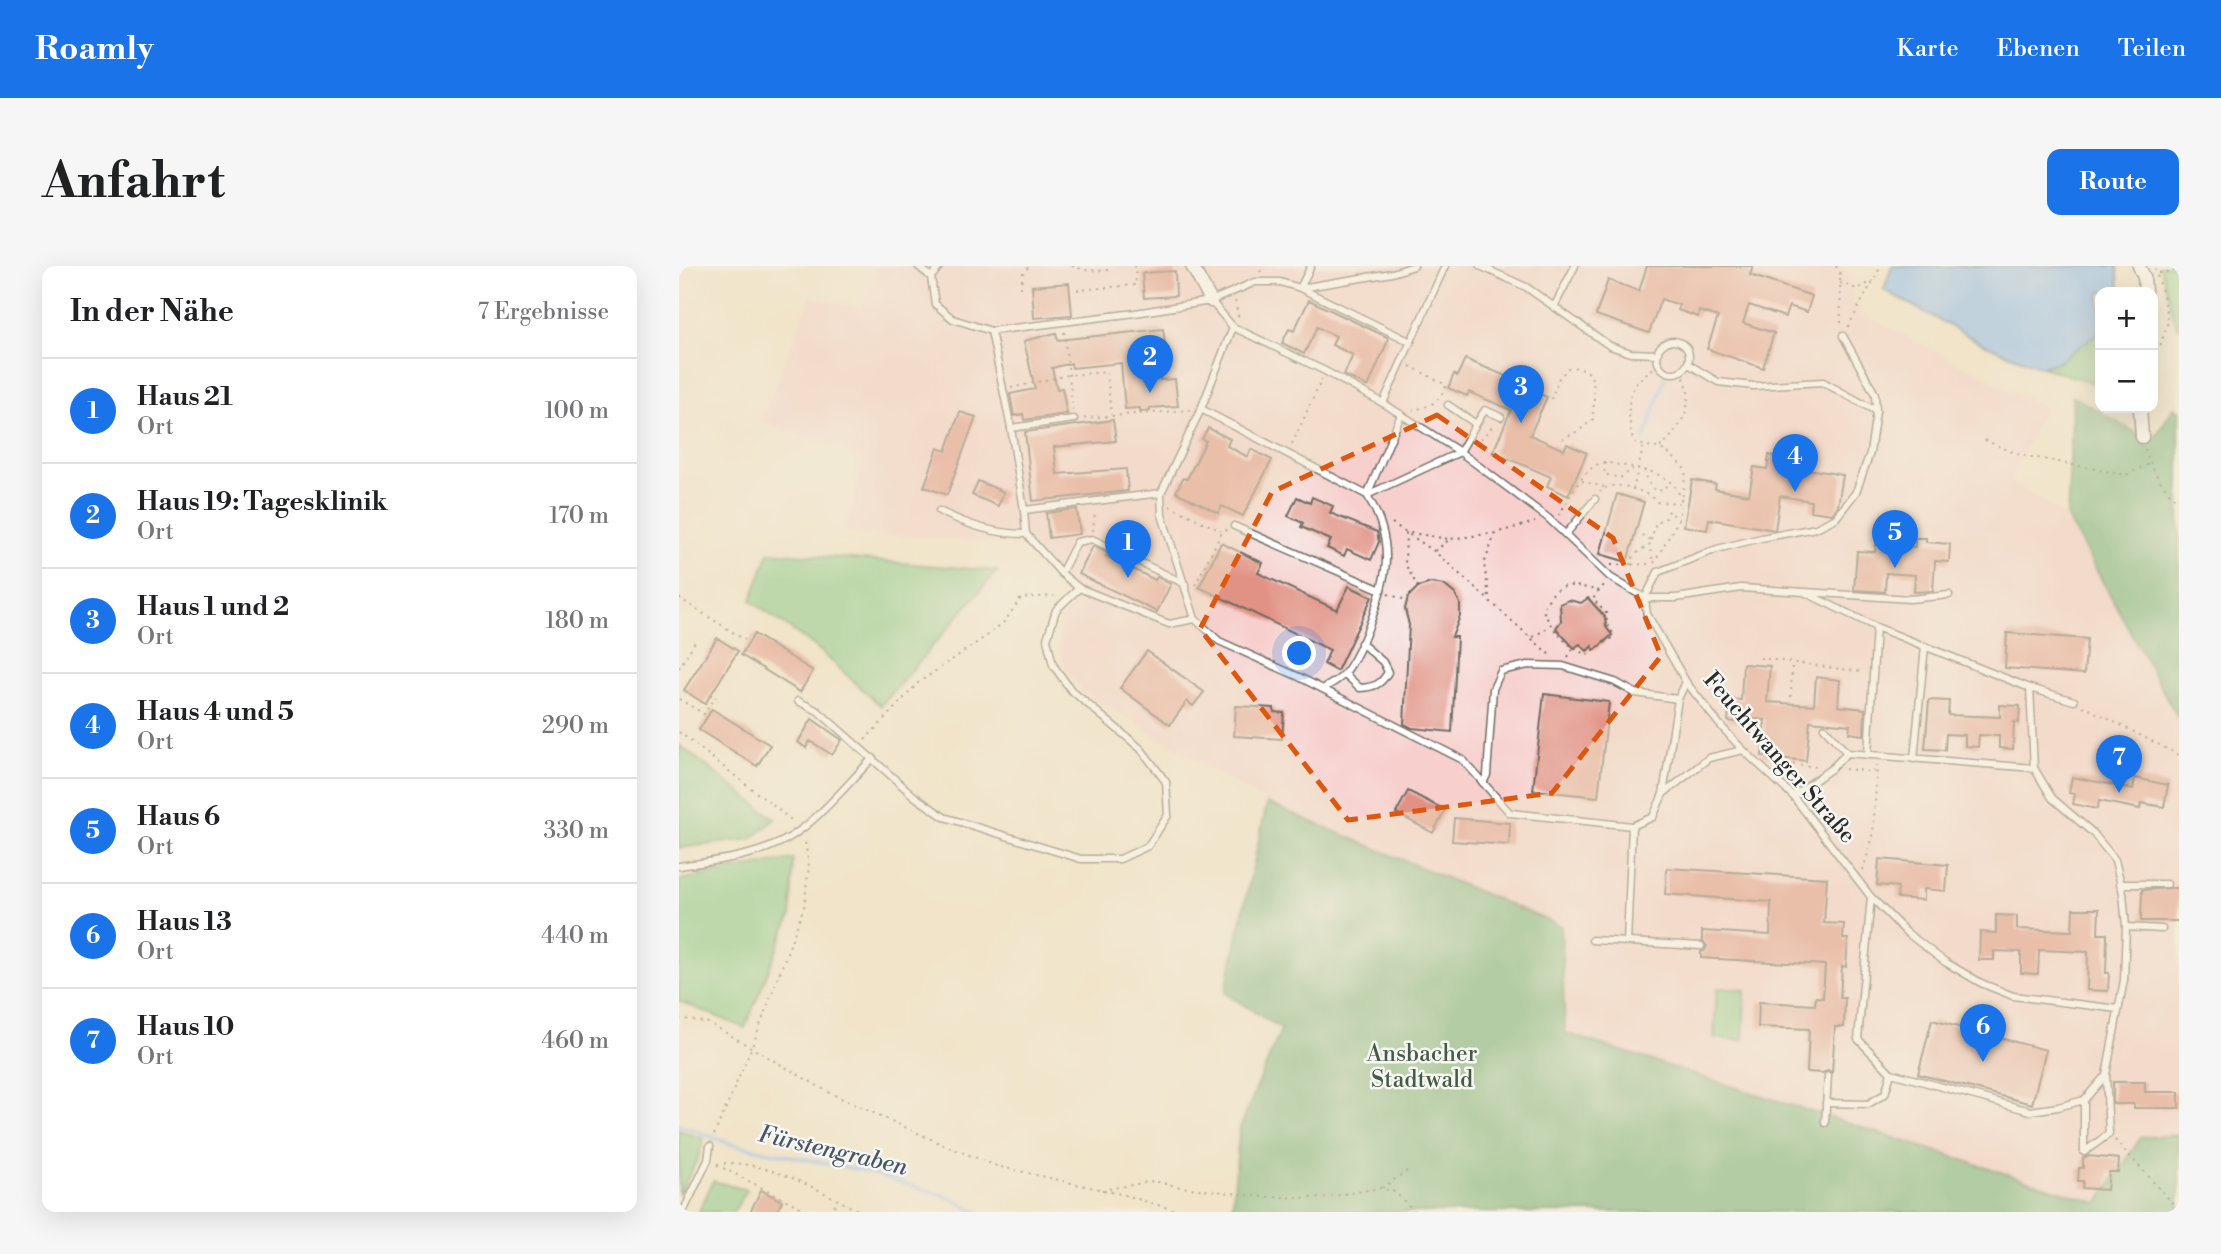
<!DOCTYPE html>
<html lang="de">
<meta charset="utf-8">
<style>
body{margin:0;font-family:"Libre Bodoni",serif;background:#f6f6f6;color:#202124}
.controls{position:absolute;right:21px;top:21px;display:grid;overflow:hidden;border-radius:14px;box-shadow:0 7px 28px #0002}
.controls button{width:63px;height:63px;display:grid;place-items:center;padding:0;border:0;border-bottom:2px solid #e0e0e0;background:#fff;color:#202124;font:35px sans-serif}
.you{position:absolute;left:621px;top:388px;width:24px;height:24px;margin:-18px;border:5px solid #fff;border-radius:50%;background:#1a73e8;box-shadow:0 0 0 10px #1a73e833}
.badge{display:grid;place-items:center;width:46px;height:46px;border-radius:50%;background:#1a73e8;color:#fff;font-size:23px;font-weight:700}
.pin{position:absolute;translate:-50% -58px;filter:drop-shadow(0 2px 4px #0008)}
.pin::after{content:'';position:absolute;top:37px;width:24px;height:21px;background:inherit;clip-path:polygon(0 0,100% 0,50% 100%)}
.list{margin:0;padding:0;list-style:none}
h2{display:flex;justify-content:space-between;align-items:center;height:91px;margin:0;padding:0 28px;font-size:30px}
h2 small{font-size:23px;font-weight:400;color:#757577}
.list li{display:grid;grid-template-columns:46px 1fr auto;gap:21px;align-items:center;box-sizing:border-box;height:105px;padding:0 28px;border-top:2px solid #e0e0e0}
.list b{display:block;font-size:26px;white-space:nowrap}
.list p{margin:0;font-size:23px;white-space:nowrap;color:#757577}
.list em{font-size:23px;font-style:normal;color:#757577}
.map{position:relative;flex:none;width:1500px;height:946px;overflow:hidden;border-radius:14px}
header{display:flex;align-items:center;gap:42px;box-sizing:border-box;height:98px;padding:0 35px;background:#1a73e8;color:#fff}
header strong{font-size:33px}
nav{display:flex;gap:38px;margin-inline-start:auto;font-size:24px}
.intro{display:flex;align-items:center;justify-content:space-between;box-sizing:border-box;height:168px;padding:0 42px}
h1{margin:0;font-size:49px}
.button{padding:18px 32px;border-radius:14px;background:#1a73e8;color:#fff;font-size:24px;font-weight:700}
main{display:flex;gap:42px;padding:0 42px}
aside{flex:1;background:#fff;border-radius:14px;box-shadow:0 7px 28px #0002}
.map>svg:first-child{display:block}
</style>
<header>
<strong>Roamly</strong>
<nav><a>Karte</a><a>Ebenen</a><a>Teilen</a></nav>
</header>
<div class="intro"><h1>Anfahrt</h1><a class="button">Route</a></div>
<main>
<aside>
<h2>In der Nähe<small>7 Ergebnisse</small></h2>
<ul class="list">
<li><span class="badge">1</span><div><b>Haus 21</b><p>Ort</p></div><em>100 m</em></li>
<li><span class="badge">2</span><div><b>Haus 19: Tagesklinik</b><p>Ort</p></div><em>170 m</em></li>
<li><span class="badge">3</span><div><b>Haus 1 und 2</b><p>Ort</p></div><em>180 m</em></li>
<li><span class="badge">4</span><div><b>Haus 4 und 5</b><p>Ort</p></div><em>290 m</em></li>
<li><span class="badge">5</span><div><b>Haus 6</b><p>Ort</p></div><em>330 m</em></li>
<li><span class="badge">6</span><div><b>Haus 13</b><p>Ort</p></div><em>440 m</em></li>
<li><span class="badge">7</span><div><b>Haus 10</b><p>Ort</p></div><em>460 m</em></li>
</ul>
</aside>
<div class="map">
<svg width="1500" height="946" viewBox="0 0 1500 946">
<rect width="100%" height="100%" fill="#f6f6f2"/>
<filter id="ink" filterUnits="userSpaceOnUse"><feTurbulence type="fractalNoise" baseFrequency=".0143" numOctaves="2"/><feDisplacementMap in="SourceGraphic" scale="14" xChannelSelector="R" yChannelSelector="G"/><feConvolveMatrix kernelMatrix="1 2 1 2 8 2 1 2 1" color-interpolation-filters="sRGB"/></filter>
<filter id="wash" filterUnits="userSpaceOnUse"><feTurbulence type="fractalNoise" baseFrequency=".00686" numOctaves="4" result="noise"/><feDisplacementMap in="SourceGraphic" scale="28" xChannelSelector="R" yChannelSelector="G"/><feGaussianBlur stdDeviation="1.57" result="paint"/><feColorMatrix in="noise" values="0 0 0 0 0 0 0 0 0 0 0 0 0 0 0 0 0 1.4 0 .05"/><feComposite in="paint" operator="in"/></filter>
<g filter="url(#wash)">
<rect width="100%" height="100%" fill="#f1e4c9"/>
<path fill="#f7d0ce" d="M199,0H1165L1180,46L1365,141L1332,216L1388,251L1500,454V869L1462,871L1420,937L885,767L881,660L588,537L404,426L389,409L380,382V358L385,346L379,317L346,279L166,267L185,192L82,155L132,30L182,43Z"/>
<g fill="#81cb88" stroke="#567b5a" stroke-width="2">
<path d="M1480,0H1500V62L1497,60L1483,6Z"/>
<path d="M1421,65V110L1415,117L1362,101L1381,95Z"/>
<path d="M90,286L318,305L202,440L137,381L72,335Z"/>
<path d="M0,479L96,553L72,573L0,582Z"/>
<path d="M114,593L112,649L66,762L0,735V614Z"/>
<path d="M1038,722L1066,724L1064,774L1035,772Z"/>
<path d="M0,864L25,873L18,894L0,929Z"/>
<path d="M34,915L68,924L54,946H20Z"/>
</g>
<g fill="#68af74" stroke="#4a6d50" stroke-width="2">
<path d="M1394,130L1473,176L1495,141L1500,144V454L1388,251Z"/>
<path d="M588,537L882,660L886,767L1419,937L1462,871L1500,869V946H553L560,864L602,763L546,727Z"/>
</g>
<path fill="#87bcf5" stroke="#597490" stroke-width="2" d="M1213,0H1438L1441,26H1421V65L1381,95L1362,101L1302,77L1205,24Z"/>
<g fill="none" stroke-linecap="round" stroke-linejoin="round">
<g stroke="#87bcf5" stroke-width="3.5">
<path d="M965,175L986,112"/>
<path d="M0,859L52,878L185,905L269,931L298,946"/>
</g>
</g>
<g id="blocks">
<g fill="#e29284">
<path d="M968,0H1074L1071,9L1133,30L1128,46L1110,40L1106,51L1070,39L1064,57L1095,67L1084,102L1028,83L1039,51L1020,45L1019,51L999,44L1000,39L982,33L970,67L917,49L929,14L960,25Z"/>
<path d="M496,5L497,30L465,32L463,7Z"/>
<path d="M390,17L393,49L355,52L353,20Z"/>
<path d="M630,34L710,72L689,121L665,109L674,89L653,79L657,70L638,61L625,88L603,77L610,63L615,65Z"/>
<path d="M484,63L488,92L479,93L481,114L496,113L499,140L471,142V145L461,146V142L446,143L442,97L393,102L392,97L373,102L378,123L383,122L388,148L345,154L344,148L335,150L331,128L356,123L345,75L377,67L379,74Z"/>
<path d="M786,93L841,116L842,113L859,121L856,126L868,131L851,169L885,184L888,178L908,187L889,230L868,220L872,211L814,186L832,144L790,126L788,130L769,122L775,108L778,110Z"/>
<path d="M281,146L297,151L268,229L245,221L259,182L267,185Z"/>
<path d="M434,154L437,175L375,181L378,208L447,203L449,225L354,235L346,166Z"/>
<path d="M529,162L551,173L548,180L569,191L572,183L593,194L564,250L543,240L539,247L497,226L504,212L508,213L527,175L523,173Z"/>
<path d="M1090,189L1118,194L1117,201L1164,209L1159,240L1153,248L1131,245L1132,235L1101,230L1096,264L1030,253L1028,264L1005,260L1013,214L1037,218L1036,223L1070,229L1075,201L1088,203Z"/>
<path d="M299,215L325,226L319,240L293,229Z"/>
<path d="M938,228L965,236L948,296L921,288Z"/>
<path d="M618,231L631,237L633,231L654,240L651,247L698,266L700,276L692,294L668,283L665,290L648,282L652,274L622,261L624,257L609,250Z"/>
<path d="M398,243L401,268L370,272L367,247Z"/>
<path d="M1236,272H1247V276L1271,278L1270,296L1256,295L1254,325L1235,326L1236,309L1207,307L1206,326L1175,324L1178,285L1196,286L1197,278L1236,281Z"/>
<path d="M542,277L584,297L579,307L658,344L670,320L693,331L658,405L645,398L651,384L520,321Z"/>
<path d="M414,280L429,287L427,290L476,314L478,311L492,318L478,346L400,308Z"/>
<path d="M752,317L765,319L776,328L781,337V350L773,371H778L773,466L733,462L725,458L730,359L726,343L729,331L739,321Z"/>
<path d="M909,332L926,351L927,361L933,369L916,384L913,380L908,385L901,378L895,382L877,362L882,355L881,338L890,334L902,337Z"/>
<path d="M1328,367L1408,373L1405,408L1326,402Z"/>
<path d="M75,368L134,405L121,426L62,389Z"/>
<path d="M38,372L59,385L26,438L5,424Z"/>
<path d="M468,385L525,426L514,440L508,435L491,459L441,422Z"/>
<path d="M1064,398L1091,400L1088,436L1135,439L1137,411L1161,414L1159,440L1186,443L1185,469L1170,467L1171,459L1131,455L1127,495L1083,490L1086,454L1064,452L1063,457L1049,455L1051,433L1062,434Z"/>
<path d="M865,428L930,436L919,531L854,524Z"/>
<path d="M1250,434L1270,435L1269,449L1321,451V439L1341,440L1340,457L1335,456L1334,483L1320,482V470L1300,469L1299,481L1286,480V469L1267,468L1266,484L1246,483Z"/>
<path d="M557,440L595,442V446L605,447L603,473L555,470Z"/>
<path d="M33,443L91,479L78,500L20,464Z"/>
<path d="M133,453L163,474L153,489L131,475L127,482L119,476Z"/>
<path d="M1393,511L1454,523L1456,512L1489,519L1485,541L1462,537L1461,543L1420,535L1418,543L1394,538L1396,528L1390,527Z"/>
<path d="M729,525L766,544L754,567L717,547Z"/>
<path d="M775,552L831,557L830,579L773,575Z"/>
<path d="M1200,593L1269,599L1267,625L1245,623V634L1218,632L1219,621L1198,619Z"/>
<path d="M988,602L1148,612L1145,657L1165,658L1164,673H1169L1167,701L1163,700L1161,732H1166L1165,761H1156L1153,807L1149,804L1144,807L1128,806L1130,763L1079,761L1080,736L1136,739L1137,731L1144,732L1146,699L1022,692V686L1026,684L1028,680L1023,674V665L1091,669L1092,636L986,628Z"/>
<path d="M1492,622H1500V655H1462L1463,624Z"/>
<path d="M1394,643H1420L1419,668H1428L1427,707H1430L1429,725L1408,724L1409,686L1360,684L1359,708L1342,707V686L1315,685V694H1300L1301,666L1317,667V649L1338,650V663L1393,665Z"/>
<path d="M1253,754L1367,784L1353,838L1239,808Z"/>
<path d="M1434,816H1466V826H1500V842H1455V838H1434Z"/>
<path d="M1409,890L1440,893L1439,906H1430L1428,924L1403,922L1404,915H1399L1400,902H1404V892Z"/>
<path d="M82,924L103,935L98,946H71Z"/>
</g>
</g>
</g>
<g filter="url(#ink)">
<use href="#blocks" fill-opacity="0" stroke="#706c62" stroke-width="2"/>
<g fill="none" stroke-linecap="round" stroke-linejoin="round">
<defs>
<g id="lane">
<path d="M239,0L252,11L256,38L274,53L312,65L456,47L532,35L576,16H601L621,22L713,7L735,0"/>
<path d="M632,0L621,22L732,76"/>
<path d="M801,0L847,21L931,80L952,87L979,88"/>
<path d="M252,11L261,0"/>
<path d="M532,35L554,61L646,105L704,137L781,186L869,252L931,311L966,332L968,348L1007,416L1041,459L1064,484L1114,530L1192,631L1227,666L1266,696L1302,717L1334,730L1439,743"/>
<path d="M876,39L896,0"/>
<path d="M554,61L522,143L482,227L483,249L516,353L540,375L620,411L784,494L831,547L953,560L974,551L984,528L1030,492L1064,484"/>
<path d="M312,65L332,162L345,244L347,268L382,307"/>
<path d="M1164,70L1196,128L1197,145L1191,187L1177,226L1157,252L1137,262L1082,272L1038,283L979,306L966,332H997L1062,322L1125,326L1197,361L1189,489"/>
<circle cx="994" cy="91" r="16"/>
<path d="M1009,98L1039,116L1075,120L1144,116L1197,145"/>
<path d="M704,137L766,0"/>
<path d="M522,143L688,229C699,247 707,268 707,290C708,318 683,386 666,407C661,414 651,418 644,423"/>
<path d="M797,158L806,144L822,151"/>
<path d="M332,162L395,153"/>
<path d="M688,229L781,186L797,158L769,139"/>
<path d="M688,229L722,149"/>
<path d="M345,244L482,227"/>
<path d="M260,245C289,259 315,268 347,268"/>
<path d="M555,260L702,324"/>
<path d="M887,268L916,233"/>
<path d="M506,318L413,273L398,276L382,307L400,322L490,358L516,353"/>
<path d="M1127,326L1231,333L1270,329"/>
<path d="M1197,361L1351,422L1395,435"/>
<path d="M666,408L681,422C695,421 702,419 709,406L704,396L682,377"/>
<path d="M1351,422L1355,502"/>
<path d="M119,435L139,445L235,530L265,551L402,593H441L469,580L489,549L487,516L462,483L392,424L374,399L368,373L377,344L400,322"/>
<path d="M1145,462L1168,487"/>
<path d="M1235,493L1246,380"/>
<path d="M804,517L808,509L814,423L822,405L849,399L884,400L936,416L956,427L999,433L1007,416"/>
<path d="M984,528L999,433"/>
<path d="M1114,530L1153,502L1168,487L1355,502L1373,532L1414,567L1436,594L1444,627L1447,661L1445,714L1427,809L1405,834L1379,841L1351,845L1212,807L1179,773L1192,631"/>
<path d="M0,600C42,594 90,590 124,562C150,542 171,515 194,492"/>
<path d="M1441,618H1488"/>
<path d="M1447,661L1483,663"/>
<path d="M913,674L1022,680"/>
<path d="M948,676L953,560"/>
<path d="M1405,834V886L1430,868L1427,809"/>
<path d="M1147,837L1189,838L1206,828L1212,807"/>
<path d="M1146,857L1149,810"/>
<path d="M4,946L29,894L31,880"/>
</g>
<g id="street">
<path d="M513,0L532,35"/>
<path d="M1460,0L1465,11L1466,26"/>
<path d="M1461,142L1463,171"/>
</g>
</defs>
<use href="#lane" stroke="#706c62" stroke-width="9"/>
<use href="#street" stroke="#706c62" stroke-width="15"/>
<g stroke="#706c62" stroke-width="2" stroke-dasharray="2 5" stroke-linecap="butt">
<path d="M393,0L407,4L427,5L432,0"/>
<path d="M1157,0L1161,8L1162,59"/>
<path d="M1476,3L1484,28L1489,56L1480,83"/>
<path d="M581,6L584,0"/>
<path d="M1480,7L1500,4"/>
<path d="M1161,17L1178,23L1194,15"/>
<path d="M342,22L344,6L351,0"/>
<path d="M398,24L457,19L456,0"/>
<path d="M556,35L560,54"/>
<path d="M1169,61L1202,0"/>
<path d="M385,66L394,144"/>
<path d="M980,99C945,119 947,138 954,175C965,182 973,179 983,184C993,188 999,196 1007,204L1003,234"/>
<path d="M731,100L767,119C762,135 751,141 734,144"/>
<path d="M332,122L389,109L428,106L432,149"/>
<path d="M872,133L880,112L889,102C923,97 914,131 914,153L901,164L881,174"/>
<path d="M405,152L512,144"/>
<path d="M1306,174L1338,188L1447,209L1471,197"/>
<path d="M613,178L643,113"/>
<path d="M797,178L815,159"/>
<path d="M981,181C1003,163 1020,131 1001,106"/>
<path d="M1466,183C1473,205 1484,221 1500,237"/>
<path d="M926,197L925,208L941,212L954,203"/>
<path d="M965,204L969,216L977,225L983,224L991,216"/>
<path d="M903,215L925,221"/>
<path d="M954,224L964,182"/>
<path d="M491,240L542,265"/>
<path d="M880,249C891,232 905,199 926,196C955,203 996,202 1003,237L978,236C967,224 933,212 921,226"/>
<path d="M713,257L755,285L872,390"/>
<path d="M414,265L416,247"/>
<path d="M963,269L972,274L970,280L975,297"/>
<path d="M972,274L977,256L987,252L989,245L1000,253"/>
<path d="M756,285L771,273L816,267L856,256"/>
<path d="M975,297L1000,253L1002,240"/>
<path d="M932,299L972,298"/>
<path d="M952,299V294L960,285L970,280"/>
<path d="M516,319L543,266L548,264"/>
<path d="M739,321L726,298L727,266L769,273"/>
<path d="M920,325L914,333L927,347L928,359L933,364L932,373L908,389C887,379 873,365 864,344C877,313 892,318 920,325L926,318"/>
<path d="M709,328L724,333"/>
<path d="M810,330L805,298L816,268"/>
<path d="M0,332L66,374"/>
<path d="M854,371L870,361"/>
<path d="M889,391L894,383"/>
<path d="M1081,392L1184,406"/>
<path d="M0,402L17,374"/>
<path d="M1112,431L1113,397"/>
<path d="M0,433L25,448L37,431"/>
<path d="M1404,440L1500,489"/>
<path d="M0,466L115,556"/>
<path d="M186,474L239,417L309,369L326,355L342,332L375,330"/>
<path d="M1093,496L1139,501"/>
<path d="M1166,503L1198,506"/>
<path d="M1184,604L1194,570L1198,499"/>
<path d="M0,752L30,757L151,827L265,879L318,900L446,929L502,946"/>
<path d="M35,869L73,781L125,641L130,600L126,575"/>
<path d="M1436,874L1500,944"/>
<path d="M38,898C86,892 141,925 182,946"/>
<path d="M38,899L131,946"/>
<path d="M703,922L728,905"/>
<path d="M423,924L475,915L502,921L585,931L642,932L702,922L716,926L736,946"/>
<path d="M151,946L158,935"/>
</g>
<use href="#lane" stroke="#fff" stroke-width="6"/>
<use href="#street" stroke="#fff" stroke-width="12"/>
</g>
</g>
<path d="M0 0H1500V946H0ZM758,149L934,272L982,390L873,527L669,554L521,363L593,226Z" fill="#f1e4c9" fill-opacity=".55" fill-rule="evenodd"/>
<path fill="none" stroke="#df570e" stroke-width="5" stroke-dasharray="14 9" stroke-linejoin="round" d="M758,149L934,272L982,390L873,527L669,554L521,363L593,226Z"/>
<g text-anchor="middle" stroke-width="5" stroke-linejoin="round" paint-order="stroke">
<g font-size="23" fill="#2b2b2b" stroke="#f6f6f2">
<text transform="translate(1101 491) rotate(49)" y="8">Feuchtwanger Straße</text>
</g>
<g font-size="23" fill="#455b47" stroke="#f6f6f2">
<text x="743" y="795">Ansbacher<tspan x="743" dy="26">Stadtwald</tspan></text>
</g>
<g font-size="24" font-style="italic" fill="#475668" stroke="#f6f6f2">
<text transform="translate(154 884) rotate(13)" y="8">Fürstengraben</text>
</g>
</g>
</svg>
<div class="controls">
<button>+</button>
<button>−</button>
</div>
<div class="you"></div>
<div class="pin badge" style="left:449px;top:312px">1</div>
<div class="pin badge" style="left:471px;top:127px">2</div>
<div class="pin badge" style="left:842px;top:157px">3</div>
<div class="pin badge" style="left:1116px;top:226px">4</div>
<div class="pin badge" style="left:1216px;top:302px">5</div>
<div class="pin badge" style="left:1304px;top:796px">6</div>
<div class="pin badge" style="left:1440px;top:527px">7</div>
</div>
</main>
